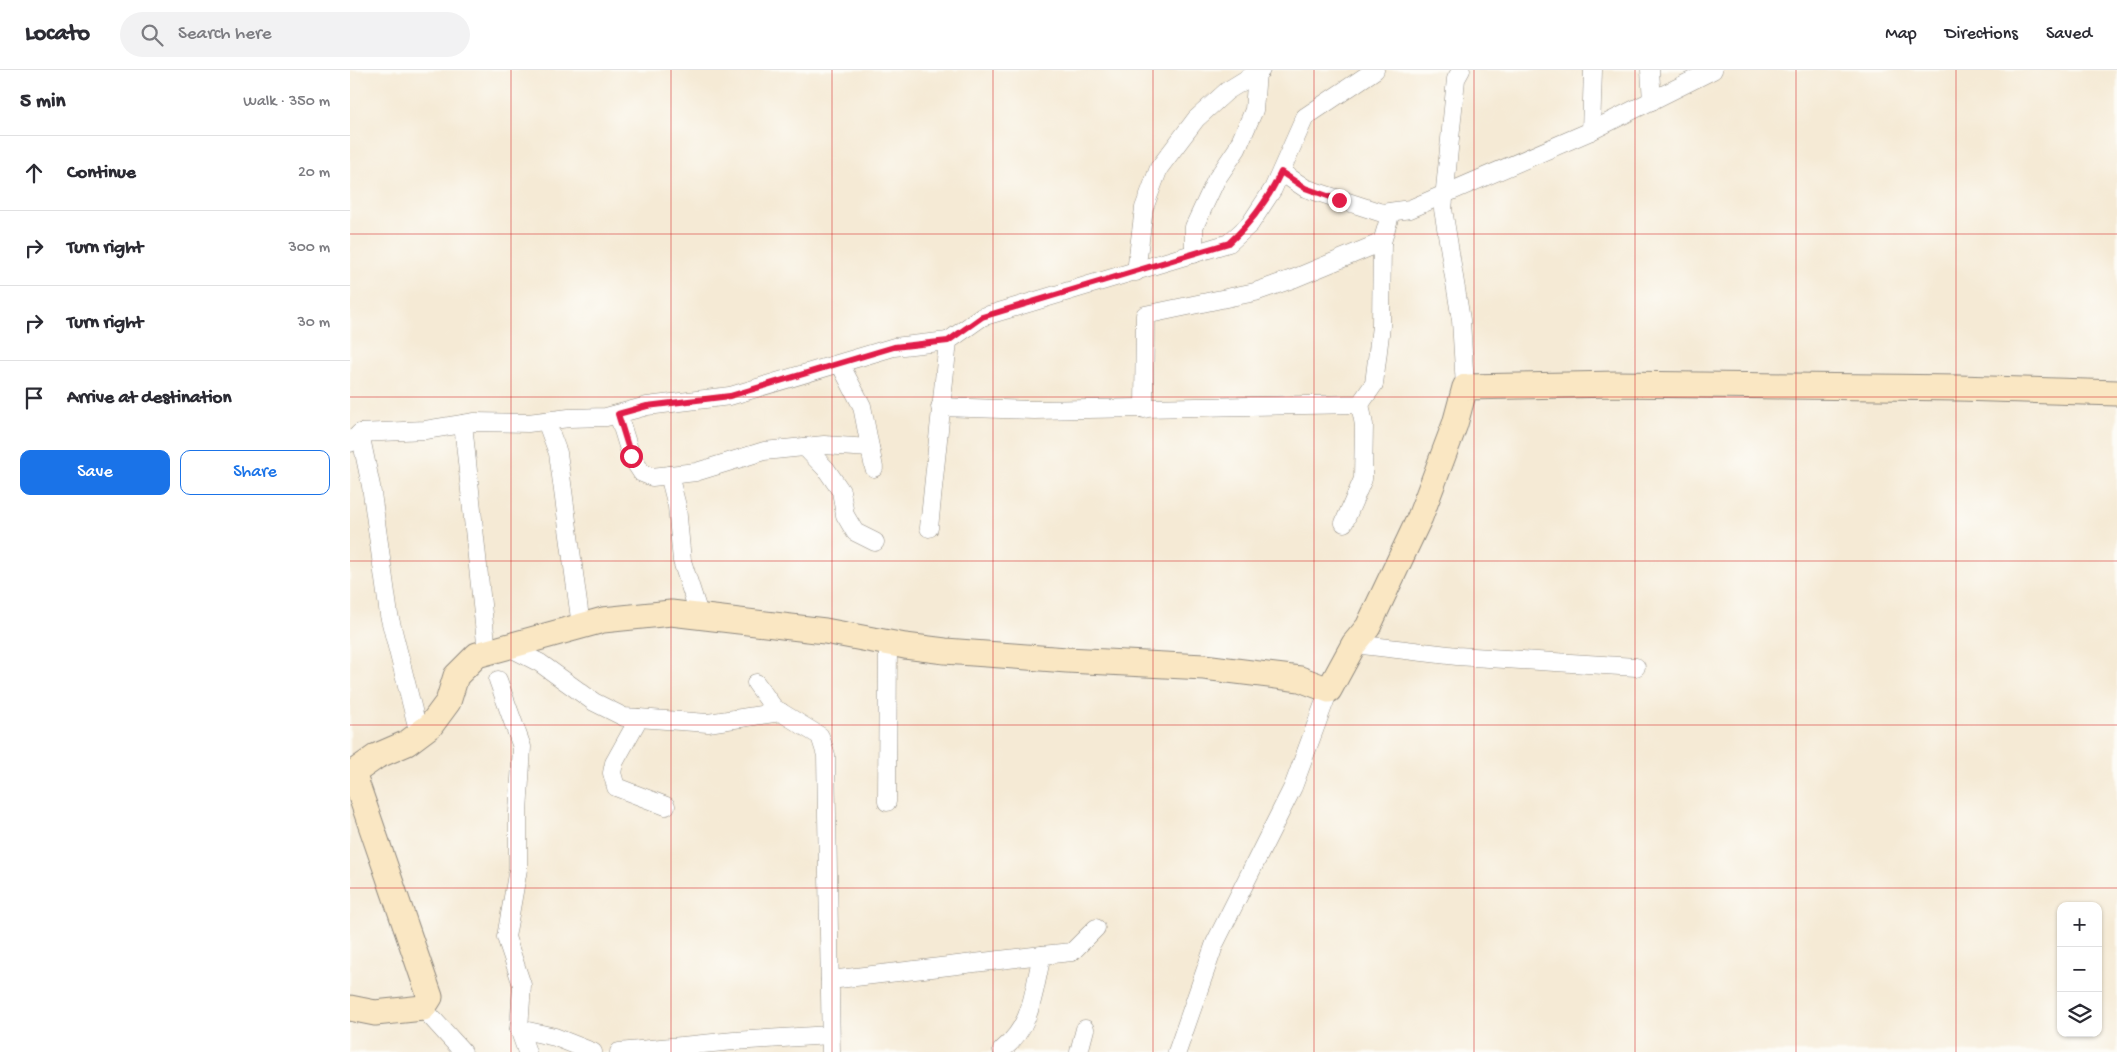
<!DOCTYPE html>
<meta charset="utf-8">
<style>
body{margin:0;font-family:"Gochi Hand",sans-serif;background:#f2f2f3;color:#2b2b33}
.controls{position:absolute;right:15px;bottom:15px;display:grid;overflow:hidden;border-radius:10px;box-shadow:0 1px 4px #0004}
.controls button{width:45px;height:45px;display:grid;place-items:center;padding:0;border:0;border-bottom:1px solid #e1e1e2;background:#fff;color:#2b2b33;font:25px sans-serif}
.stop{position:absolute;width:15px;height:15px;margin:-11px;border:4px solid #e11d48;border-radius:50%;background:#fff}
.stop.end{background:#e11d48;border-color:#fff;box-shadow:0 1px 5px #0008}
.list{margin:0;padding:0;list-style:none}
h2{display:flex;justify-content:space-between;align-items:center;height:65px;margin:0;padding:0 20px;font-size:21px}
h2 small{font-size:16px;font-weight:400;color:#7c7c81}
.list li{display:grid;grid-template-columns:32px 1fr auto;gap:15px;align-items:center;box-sizing:border-box;height:75px;padding:0 20px;border-top:1px solid #e1e1e2}
.list b{display:block;font-size:19px;white-space:nowrap}
.list em{font-size:16px;font-style:normal;color:#7c7c81}
.actions{display:flex;gap:10px;padding:15px 20px}
.actions a{flex:1;padding:11px 0;border:1px solid #1a73e8;border-radius:10px;text-align:center;font-size:18px;color:#1a73e8}
.actions .main{background:#1a73e8;color:#fff}
.icon{flex:none;width:28px;height:28px;fill:none;stroke:currentColor;stroke-width:2;stroke-linecap:round;stroke-linejoin:round}
.map{position:relative;flex:none;width:1767px;height:982px;overflow:hidden}
header{display:flex;align-items:center;gap:30px;box-sizing:border-box;height:70px;padding:0 25px;background:#fff;border-bottom:1px solid #e1e1e2}
header strong{font-size:24px}
nav{display:flex;gap:28px;margin-inline-start:auto;font-size:18px}
.search{width:350px;height:45px;background:#f2f2f3;display:flex;align-items:center;gap:12px;box-sizing:border-box;padding:0 18px;border-radius:28px;color:#7c7c81;font-size:19px}
main{display:flex}
aside{flex:1;background:#fff}
.map>svg:first-child{display:block}
</style>
<header>
<strong>Locato</strong>
<div class="search"><svg class="icon" aria-label="search" viewBox="0 0 24 24"><circle cx="10" cy="10" r="6"/><path d="M15 15l6 6"/></svg>Search here</div>
<nav><a>Map</a><a>Directions</a><a>Saved</a></nav>
</header>
<main>
<aside>
<h2>5 min<small>Walk · 350 m</small></h2>
<ul class="list">
<li><svg class="icon" aria-label="ahead" viewBox="0 0 24 24"><path d="M12 20V5M6 11l6-6 6 6"/></svg><div><b>Continue</b></div><em>20 m</em></li>
<li><svg class="icon" aria-label="right" viewBox="0 0 24 24"><path d="M7 20v-9h11M14 6l5 5-5 5"/></svg><div><b>Turn right</b></div><em>300 m</em></li>
<li><svg class="icon" aria-label="right" viewBox="0 0 24 24"><path d="M7 20v-9h11M14 6l5 5-5 5"/></svg><div><b>Turn right</b></div><em>30 m</em></li>
<li><svg class="icon" aria-label="arrive" viewBox="0 0 24 24"><path d="M6 21V4h12l-3 4 3 4H6"/></svg><div><b>Arrive at destination</b></div></li>
</ul>
<div class="actions"><a class="main">Save</a><a>Share</a></div>
</aside>
<div class="map">
<svg width="1767" height="982" viewBox="0 0 1767 982">
<rect width="100%" height="100%" fill="#fdfcf7"/>
<filter id="ink" filterUnits="userSpaceOnUse"><feTurbulence type="fractalNoise" baseFrequency=".02" numOctaves="2"/><feDisplacementMap in="SourceGraphic" scale="10" xChannelSelector="R" yChannelSelector="G"/><feConvolveMatrix kernelMatrix="1 2 1 2 8 2 1 2 1" color-interpolation-filters="sRGB"/></filter>
<filter id="wash" filterUnits="userSpaceOnUse"><feTurbulence type="fractalNoise" baseFrequency=".0096" numOctaves="4" result="noise"/><feDisplacementMap in="SourceGraphic" scale="20" xChannelSelector="R" yChannelSelector="G"/><feGaussianBlur stdDeviation="1.12" result="paint"/><feColorMatrix in="noise" values="0 0 0 0 0 0 0 0 0 0 0 0 0 0 0 0 0 1.4 0 .05"/><feComposite in="paint" operator="in"/></filter>
<g filter="url(#wash)">
<rect width="100%" height="100%" fill="#f5ead5"/>
</g>
<g filter="url(#ink)">
<g fill="none" stroke-linecap="round" stroke-linejoin="round">
<defs>
<g id="street">
<path d="M1111,0L1106,9L1093,139L1111,250L1115,317"/>
<path d="M1300,0L1302,31"/>
<path d="M1241,61L1243,0"/>
<path d="M931,102L955,118L1032,143L1060,139L1241,61L1363,0"/>
<path d="M844,184V157L866,110L887,79L904,40L907,2"/>
<path d="M786,202L794,138L809,98L846,49L877,21L911,0"/>
<path d="M490,294L512,336L524,398"/>
<path d="M590,337L684,340L1010,334L1024,314L1031,256L1032,172"/>
<path d="M794,339L795,245L905,222L945,208L1032,172L1041,142"/>
<path d="M268,344L281,386L292,403L302,407L346,402L414,381L474,375L520,378"/>
<path d="M196,351L208,383L231,556"/>
<path d="M113,354L137,582"/>
<path d="M10,363L21,416L39,545L69,664"/>
<path d="M0,373L10,363L75,360L125,352L178,353L219,348L256,347L297,336L380,326L544,277L598,271"/>
<path d="M455,377L476,399L491,421L495,445L505,462L525,472"/>
<path d="M319,405L327,436L332,491L350,547"/>
<path d="M994,453L1013,409L1014,355L1010,334"/>
<path d="M579,458L598,271L632,247L879,173L900,154L923,119L955,47L1025,0"/>
<path d="M1004,574L1107,586L1286,597"/>
<path d="M159,577L190,593L244,632L274,647L358,653L431,642"/>
<path d="M148,610L172,677L168,742V799L156,867L172,915L169,959L177,982"/>
<path d="M406,613L424,638L470,666L476,685L481,982"/>
<path d="M289,648L264,693L262,703L266,717L316,736"/>
<path d="M537,732L538,573"/>
<path d="M480,910L692,885"/>
<path d="M73,938L113,982"/>
<path d="M169,959L205,967L243,982"/>
<path d="M652,980C683,955 683,922 692,885L722,882L746,858"/>
<path d="M269,982L384,971L480,965"/>
<path d="M729,982L735,959"/>
<path d="M827,982L865,873L943,717L979,620"/>
</g>
<path id="secondary" d="M0,938L25,943L73,938L80,927L3,703L27,686L57,673L81,655L98,632L106,606L127,585L253,550L321,543L475,561L555,576L595,581L717,590L854,597L950,609L979,620L1004,574L1018,557L1070,447L1105,354L1115,317L1266,314L1609,318L1767,323"/>
</defs>
<use href="#street" stroke="#908a80" stroke-width="19"/>
<use href="#secondary" stroke="#908a80" stroke-width="27"/>
<use href="#street" stroke="#fff" stroke-width="18"/>
<use href="#secondary" stroke="#fae7c3" stroke-width="25"/>
</g>
</g>
<g fill="none" stroke-linecap="round" stroke-linejoin="round" filter="url(#ink)">
<path stroke="#e11d48" stroke-width="6" d="M281,386L268,344L297,336L380,326L544,277L598,271L632,247L879,173C901,153 918,130 931,102L955,118L989,130"/>
</g>
<path fill="none" stroke="#d62828" stroke-width="1" stroke-opacity="0.55" d="M161,0V982M321,0V982M482,0V982M643,0V982M803,0V982M964,0V982M1124,0V982M1285,0V982M1446,0V982M1606,0V982M0,164H1767M0,327H1767M0,491H1767M0,655H1767M0,818H1767"/>
</svg>
<div class="controls">
<button>+</button>
<button>−</button>
<button><svg class="icon" aria-label="layers" viewBox="0 0 24 24"><path d="M12 4l9 5-9 5-9-5zM3 14l9 5 9-5"/></svg></button>
</div>
<div class="stop" style="left:281px;top:386px"></div>
<div class="stop end" style="left:989px;top:130px"></div>
</div>
</main>
